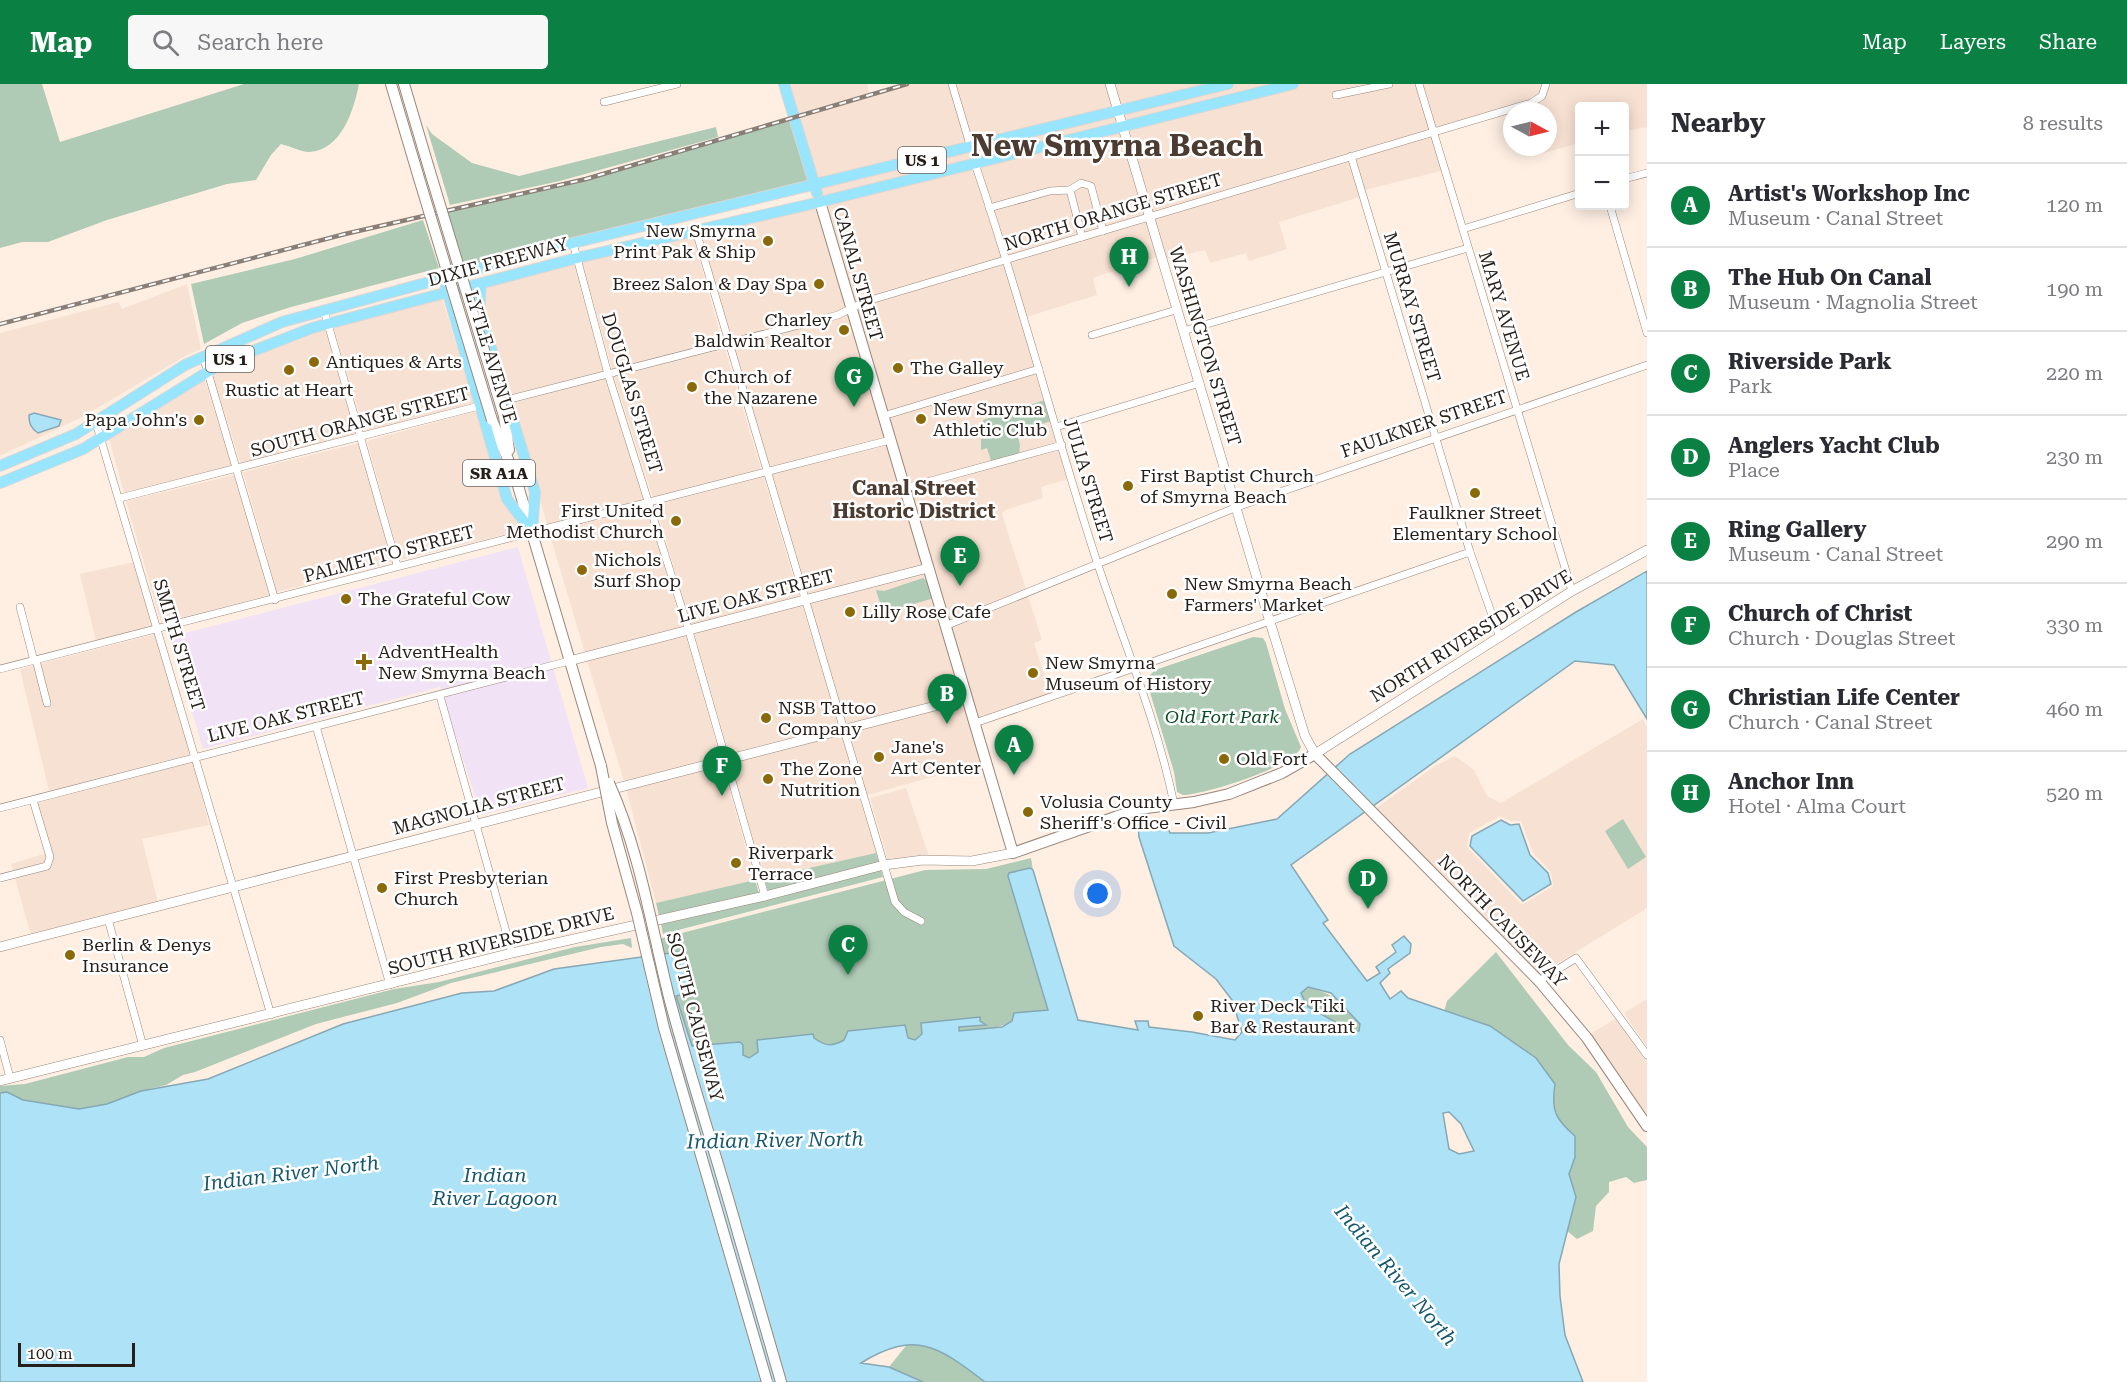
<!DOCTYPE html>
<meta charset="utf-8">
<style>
body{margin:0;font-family:"Roboto Serif",serif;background:#f7f7f7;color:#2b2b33}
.controls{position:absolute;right:18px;top:18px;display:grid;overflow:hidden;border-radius:6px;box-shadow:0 3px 15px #0003}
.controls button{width:54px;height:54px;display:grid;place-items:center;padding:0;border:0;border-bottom:2px solid #e1e1e2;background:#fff;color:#2b2b33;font:30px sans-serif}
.compass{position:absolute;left:1503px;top:18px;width:54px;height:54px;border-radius:50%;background:#fff;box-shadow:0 3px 15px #0003;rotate:97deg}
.scale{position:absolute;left:18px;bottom:15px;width:117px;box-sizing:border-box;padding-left:6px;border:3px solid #261f19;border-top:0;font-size:16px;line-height:21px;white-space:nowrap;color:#261f19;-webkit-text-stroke:4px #fff;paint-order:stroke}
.you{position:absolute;left:1098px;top:810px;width:21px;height:21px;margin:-15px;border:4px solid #fff;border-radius:50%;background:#1a73e8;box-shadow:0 0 0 9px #1a73e833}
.badge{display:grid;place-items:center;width:39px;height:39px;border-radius:50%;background:#0b8043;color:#fff;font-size:20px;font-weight:700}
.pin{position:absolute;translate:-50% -50px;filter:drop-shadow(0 2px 3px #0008)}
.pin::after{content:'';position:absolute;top:32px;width:21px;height:18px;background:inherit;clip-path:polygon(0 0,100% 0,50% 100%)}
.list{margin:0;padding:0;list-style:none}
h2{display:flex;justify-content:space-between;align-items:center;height:78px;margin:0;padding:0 24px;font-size:26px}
h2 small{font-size:20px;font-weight:400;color:#7c7c81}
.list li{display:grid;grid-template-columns:39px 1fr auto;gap:18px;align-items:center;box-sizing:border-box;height:84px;padding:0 24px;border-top:2px solid #e1e1e2}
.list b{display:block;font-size:22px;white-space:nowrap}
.list p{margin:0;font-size:20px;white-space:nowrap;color:#7c7c81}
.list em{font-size:20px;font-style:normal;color:#7c7c81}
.icon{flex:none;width:33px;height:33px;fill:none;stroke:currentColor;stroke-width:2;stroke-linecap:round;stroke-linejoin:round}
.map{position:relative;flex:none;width:1647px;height:1298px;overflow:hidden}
header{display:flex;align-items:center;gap:36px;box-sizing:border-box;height:84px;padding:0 30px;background:#0b8043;color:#fff}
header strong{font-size:28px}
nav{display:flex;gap:33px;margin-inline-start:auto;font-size:21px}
.search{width:420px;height:54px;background:#f7f7f7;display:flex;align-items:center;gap:15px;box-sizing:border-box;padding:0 21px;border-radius:6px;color:#7c7c81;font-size:22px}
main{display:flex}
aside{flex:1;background:#fff}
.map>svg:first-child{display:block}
</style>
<header>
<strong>Map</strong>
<div class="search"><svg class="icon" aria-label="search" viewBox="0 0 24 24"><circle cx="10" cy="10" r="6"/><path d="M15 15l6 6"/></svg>Search here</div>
<nav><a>Map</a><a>Layers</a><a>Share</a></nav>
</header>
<main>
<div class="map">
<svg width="1647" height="1298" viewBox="0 0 1647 1298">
<rect width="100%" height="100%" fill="#ffefe3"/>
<g fill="#f7e1d2" fill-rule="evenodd">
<path d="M784,0H867L870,11L907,0H1647V43L1625,47L1624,22H1580L1579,59L1533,72L1531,63H1548V27H1520L1519,23L1433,47L1445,86L1361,107L1363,112L1279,138L1287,165L1249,177L1246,169L1210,179L1205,166L1162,176L1160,172L1093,194L1097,211L1023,234L1072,394L1041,403L1043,414L1005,426L1002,430L1042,556L1034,559L1052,613L975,639L986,678L864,712L696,147L819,118Z"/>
<path d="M693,152L722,257L612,285L582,177Z"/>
<path d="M574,180L603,287L510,311L483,226L485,203Z"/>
<path d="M187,200L201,265L185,272L84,332L0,372V249L118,218L122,225Z"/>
<path d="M442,214L474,319L365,349L333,242Z"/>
<path d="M325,245L357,351L241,381L212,289Z"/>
<path d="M725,265L761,385L653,414L614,293Z"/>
<path d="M204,293L232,383L124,409L109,355Z"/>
<path d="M605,295L644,416L547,440L512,319Z"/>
<path d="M476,327L502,416L515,433L519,447L400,476L367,357Z"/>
<path d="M359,359L392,478L277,508L243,388Z"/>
<path d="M235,391L269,511L161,539L126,417Z"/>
<path d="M764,393L799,513L692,542L655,421Z"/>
<path d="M646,424L683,544L585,569L549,448Z"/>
<path d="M134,478L152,542L96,557L80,490Z"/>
<path d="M802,521L839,641L729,670L694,549Z"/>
<path d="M155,550L191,670L49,707L20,585Z"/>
<path d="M686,552L720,672L624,697L587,577Z"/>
<path d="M1643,635L1647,643V824L1539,891L1375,725L1435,682L1455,672L1474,686L1487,712L1501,719ZM1500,732L1511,737H1521L1533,769L1551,788L1553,802L1524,820H1521L1467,763L1469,749Z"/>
<path d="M841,649L876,769L764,794L731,678Z"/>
<path d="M193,678L209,741L142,755L158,818L31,851L11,780L47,769L33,720Z"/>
<path d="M722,680L755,796L656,819L626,704Z"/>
<path d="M906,704L929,772L888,777L870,714Z"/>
<path d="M1647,915V963L1624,929Z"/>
<path d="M1617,934L1647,979V1034L1590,950Z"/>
</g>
<path fill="#f2e2f5" d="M518,463L588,704L481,731L440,603L203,665L170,553Z"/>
<g fill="#afcab5">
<path d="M0,0H42L60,58L244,0H359C354,26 341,67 309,68C301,68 290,62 281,60L271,71L256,96L227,100L107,136L48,158H22L0,164Z"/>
<path d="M794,34L815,103L463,189L442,127L628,83Z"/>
<path d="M426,41L432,50L472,79L519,92L716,43L718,53L560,97L450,121Z"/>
<path d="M423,136L439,184L291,223L242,239L204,260L191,200L295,175Z"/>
<path d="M1048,315L1054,336L1017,348L1020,361L1019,373L992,380L987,364L981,366V355L986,353L983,336Z"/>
<path d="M923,494L928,498L934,514L883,529L876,506L884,507Z"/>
<path d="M1253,553L1263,554L1266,559L1285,625L1301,663C1296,682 1203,711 1183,711L1177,708L1174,688L1146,595L1155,586Z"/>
<path d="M1623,735L1646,773L1628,785L1605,747Z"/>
<path d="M876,769L879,778L768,807L764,794Z"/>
<path d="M1031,774L1033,786L1030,784L1009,789L1008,792L1048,926L1014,929V934C1002,947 977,945 959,947V943L977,941L980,938V933L921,940L922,950L915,956L908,954L905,941L848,947L844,956C832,963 825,961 814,955L813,950L757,957L758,968L749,974L743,971V961L740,958L674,963L651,857L925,786L986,785Z"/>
<path d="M881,786L883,793L663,850L661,840Z"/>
<path d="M755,796L759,809L659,832L656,819Z"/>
<path d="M631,854L632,864L623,860L601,863L451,899L397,919L316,940L195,988L183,991L166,1001L141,1007L107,1020L79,1025L23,1016L7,1008L0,1009V1002L25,1000L128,973H144L164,964L394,905L439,898L575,863Z"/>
<path d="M1496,868L1568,961L1596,988L1628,1043L1647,1063V1096L1634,1099L1626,1093L1609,1098V1108L1596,1122L1593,1147L1577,1155L1566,1146L1576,1113L1569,1090L1575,1073L1552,1018L1444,928L1447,917Z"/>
<path d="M1307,903C1334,910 1343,918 1360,940V947H1350L1307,922L1300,910Z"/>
<path d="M909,1258L945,1267L985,1298H923L889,1283Z"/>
</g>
<g fill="#aee2f7" stroke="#85a8b4" stroke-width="1.5" fill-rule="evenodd">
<path d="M34,329L61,336L59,342L38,349C31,344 29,340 29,331Z"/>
<path d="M1647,487V635L1614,581L1575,577L1291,781L1328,836L1323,839L1367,897L1380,889L1376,883L1396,868L1392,861L1404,852L1411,860L1410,869L1388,885L1390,889L1380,899L1390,915L1401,907L1408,914L1490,942L1536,974L1555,1000C1551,1026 1555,1035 1575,1052V1073L1569,1090L1576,1113L1559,1180L1560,1212L1565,1251L1583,1298H985C939,1263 916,1245 861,1279L889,1283L923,1298H0V1009L7,1008L23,1016L79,1025L107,1020L141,1007L208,995L343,940L462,909L494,907L554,885L685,867L693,903L689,909L676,912L692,962L740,958L743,961V971L749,974L758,968L757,956L813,950L814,954C825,962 832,963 844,956L848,947L905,941L908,954L915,956L922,950L921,939L980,933V937L986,941L959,943V947L1002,943L1012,937L1014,929L1048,926L1008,792L1009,789L1030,784L1033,786L1078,936L1138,946L1135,937H1148L1149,943L1192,948L1235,956L1242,948L1232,916L1216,895L1174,862L1139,753L1138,740L1165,737L1170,749H1208L1277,735L1350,670L1576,528ZM1308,903L1331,909L1360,940L1359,947H1351L1307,922L1301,909ZM1449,1028L1461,1040L1474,1067L1459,1070L1449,1065L1443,1029Z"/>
<path d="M1501,736L1510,741L1519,740L1530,771L1548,789L1551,800L1523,817L1470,762L1472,752Z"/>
</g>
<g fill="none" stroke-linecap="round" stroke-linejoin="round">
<defs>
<g id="minor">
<path d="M952,0L971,64"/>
<path d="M1419,0L1572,507"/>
<path d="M1336,11L1389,0"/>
<path d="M604,18L677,0"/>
<path d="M1351,72L1470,468L1500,554"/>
<path d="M975,80C1020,211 1054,346 1097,478C1124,559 1157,637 1174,720"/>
<path d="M1624,95L1647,89"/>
<path d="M1070,106L1081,99L1091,102L1103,147"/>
<path d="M1610,122L1647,249"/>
<path d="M989,124L1050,107L1070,106L1082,153"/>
<path d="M1463,145L1580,109"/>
<path d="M696,147L895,818L904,828L921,837"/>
<path d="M573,159L608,290L689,547L765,812"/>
<path d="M324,226L397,481"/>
<path d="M1183,247L1468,164"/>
<path d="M1092,251L1176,226"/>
<path d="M203,272L275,516"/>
<path d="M503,317L838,231L864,218L1531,19L1542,12L1546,0"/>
<path d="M883,332L1039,285"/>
<path d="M96,339L271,931"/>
<path d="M1056,343L1200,299"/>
<path d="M905,404L1062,361"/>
<path d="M120,414L483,321"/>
<path d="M20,523L34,577"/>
<path d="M945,542L1237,423L1647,281"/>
<path d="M36,576L47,619"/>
<path d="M0,585L890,356"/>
<path d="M440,612L512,869"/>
<path d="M975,639L1470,468"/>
<path d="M316,642L390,901"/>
<path d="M0,724L569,577"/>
<path d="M0,794L47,782L50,773L33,716"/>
<path d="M108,835L143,962"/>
<path d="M1539,897L1576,874L1647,971"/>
<path d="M0,956L10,994"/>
</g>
<g id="tertiary">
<path d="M1110,0L1270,538L1305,652L1315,670L1572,507L1647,466"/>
<path d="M569,577L928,484"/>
<path d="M0,863L966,614"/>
<path d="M0,997L512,869L765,812L884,781L923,776L972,777L1013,769"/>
</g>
<g id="secondary">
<path d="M391,0L418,91"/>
<path d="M404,0L430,88"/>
<path d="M820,118L1013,769L1138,725L1194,718L1229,710L1282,689L1315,670L1539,897L1587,954L1647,1042"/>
<path d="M504,332L509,366"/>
<path d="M492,336L516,395L601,682"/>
<path d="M738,1149L781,1298"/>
</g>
<g id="primary">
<path d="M784,0L817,109"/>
<path d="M481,200L479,226L535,408L532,448"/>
<path d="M446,202L507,415L532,448"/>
<path d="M0,382L76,350L185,281L282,238L573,159L1228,0"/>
<path d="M0,399L83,365L222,279L312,244L577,174L820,118L1293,0"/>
</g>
</defs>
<use href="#minor" stroke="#988679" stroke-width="8"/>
<use href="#tertiary" stroke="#988679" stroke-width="10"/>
<use href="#secondary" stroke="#988679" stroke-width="12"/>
<use href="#primary" stroke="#d8d7d6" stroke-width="12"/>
<use href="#minor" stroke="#fff" stroke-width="7"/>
<use href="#tertiary" stroke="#fff" stroke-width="9"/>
<use href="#secondary" stroke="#fff" stroke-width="10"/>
<use href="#primary" stroke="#98e5fd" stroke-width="10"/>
<defs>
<path id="rail" d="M0,240L345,150L586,95L907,0"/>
</defs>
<use href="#rail" stroke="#8a7f76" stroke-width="4.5"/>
<use href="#rail" stroke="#fff" stroke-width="2" stroke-dasharray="7" stroke-linecap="butt"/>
<defs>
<g id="secondary-bridge">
<path d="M430,88L504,332"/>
<path d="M418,91L492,336"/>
<path d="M601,682L612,739L637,829L664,944L767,1298"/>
<path d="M609,699C640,768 651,841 669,913C690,992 716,1070 738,1149"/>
</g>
</defs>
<use href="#secondary-bridge" stroke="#988679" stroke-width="12" stroke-linecap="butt"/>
<use href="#secondary-bridge" stroke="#fff" stroke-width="10"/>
</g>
<g fill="#8a6909" stroke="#fff" stroke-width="2">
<circle cx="768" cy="157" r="6"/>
<circle cx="819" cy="200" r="6"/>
<circle cx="844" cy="246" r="6"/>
<circle cx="314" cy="278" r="6"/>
<circle cx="898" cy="284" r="6"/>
<circle cx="289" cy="286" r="6"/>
<circle cx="692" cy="303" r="6"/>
<circle cx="921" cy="335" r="6"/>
<circle cx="199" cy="336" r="6"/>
<circle cx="1128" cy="402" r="6"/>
<circle cx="1475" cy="409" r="6"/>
<circle cx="676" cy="437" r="6"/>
<circle cx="582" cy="486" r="6"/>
<circle cx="1172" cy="510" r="6"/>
<circle cx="346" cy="515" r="6"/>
<circle cx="850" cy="528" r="6"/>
<path d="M361 569h6v6h6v6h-6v6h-6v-6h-6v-6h6z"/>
<circle cx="1033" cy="589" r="6"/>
<circle cx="766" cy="634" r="6"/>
<circle cx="879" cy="673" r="6"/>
<circle cx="1224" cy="675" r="6"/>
<circle cx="768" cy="695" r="6"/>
<circle cx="1028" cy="728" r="6"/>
<circle cx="736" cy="779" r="6"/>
<circle cx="382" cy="804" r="6"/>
<circle cx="70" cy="871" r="6"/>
<circle cx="1198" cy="932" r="6"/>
</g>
<g text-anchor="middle" stroke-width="5" stroke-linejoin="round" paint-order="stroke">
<g fill="#fff" stroke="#67625e" stroke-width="1.5">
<rect x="898" y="63" width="48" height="26" rx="4.5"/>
<rect x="206" y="262" width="48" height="26" rx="4.5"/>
<rect x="463" y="376" width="72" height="26" rx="4.5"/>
</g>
<g font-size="16" font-weight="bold" fill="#261f19">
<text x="922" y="82">US 1</text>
<text x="230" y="281">US 1</text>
<text x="499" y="395">SR A1A</text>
</g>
<g font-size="18" fill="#261f19" stroke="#fff">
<text transform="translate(1113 128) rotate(-17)" y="6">NORTH ORANGE STREET</text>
<text transform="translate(498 178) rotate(-15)" y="6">DIXIE FREEWAY</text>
<text transform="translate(858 190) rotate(74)" y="6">CANAL STREET</text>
<text transform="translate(1412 223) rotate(73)" y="6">MURRAY STREET</text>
<text transform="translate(1504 232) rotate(73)" y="6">MARY AVENUE</text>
<text transform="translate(1205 262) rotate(73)" y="6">WASHINGTON STREET</text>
<text transform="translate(491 273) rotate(73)" y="6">LYTLE AVENUE</text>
<text transform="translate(632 309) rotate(73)" y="6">DOUGLAS STREET</text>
<text transform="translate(360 338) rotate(-15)" y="6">SOUTH ORANGE STREET</text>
<text transform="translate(1424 340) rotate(-19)" y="6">FAULKNER STREET</text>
<text transform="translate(1088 396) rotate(73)" y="6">JULIA STREET</text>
<text transform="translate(389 470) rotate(-15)" y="6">PALMETTO STREET</text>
<text transform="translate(756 512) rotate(-15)" y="6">LIVE OAK STREET</text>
<text transform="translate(1471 552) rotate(-32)" y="6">NORTH RIVERSIDE DRIVE</text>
<text transform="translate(179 561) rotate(73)" y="6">SMITH STREET</text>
<text transform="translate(286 633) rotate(-14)" y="6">LIVE OAK STREET</text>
<text transform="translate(479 722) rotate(-15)" y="6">MAGNOLIA STREET</text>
<text transform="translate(1502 837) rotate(46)" y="6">NORTH CAUSEWAY</text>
<text transform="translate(501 857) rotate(-14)" y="6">SOUTH RIVERSIDE DRIVE</text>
<text transform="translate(695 933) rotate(75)" y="6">SOUTH CAUSEWAY</text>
</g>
<g font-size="18" fill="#261f19" stroke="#fff" text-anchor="start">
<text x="756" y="153" text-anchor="end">New Smyrna<tspan x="756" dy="21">Print Pak &amp; Ship</tspan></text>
<text x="807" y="206" text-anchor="end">Breez Salon &amp; Day Spa</text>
<text x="832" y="242" text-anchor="end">Charley<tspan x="832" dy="21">Baldwin Realtor</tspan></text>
<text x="326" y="284">Antiques &amp; Arts</text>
<text x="910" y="290">The Galley</text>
<text x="704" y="299">Church of<tspan x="704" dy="21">the Nazarene</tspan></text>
<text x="289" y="312" text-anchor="middle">Rustic at Heart</text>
<text x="933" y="331">New Smyrna<tspan x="933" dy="21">Athletic Club</tspan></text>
<text x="187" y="342" text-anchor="end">Papa John's</text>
<text x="1140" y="398">First Baptist Church<tspan x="1140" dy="21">of Smyrna Beach</tspan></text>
<text x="664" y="433" text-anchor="end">First United<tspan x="664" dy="21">Methodist Church</tspan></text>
<text x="1475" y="435" text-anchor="middle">Faulkner Street<tspan x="1475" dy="21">Elementary School</tspan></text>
<text x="594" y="482">Nichols<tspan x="594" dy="21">Surf Shop</tspan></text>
<text x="1184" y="506">New Smyrna Beach<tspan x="1184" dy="21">Farmers' Market</tspan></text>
<text x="358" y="521">The Grateful Cow</text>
<text x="862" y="534">Lilly Rose Cafe</text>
<text x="378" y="574">AdventHealth<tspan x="378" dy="21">New Smyrna Beach</tspan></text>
<text x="1045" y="585">New Smyrna<tspan x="1045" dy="21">Museum of History</tspan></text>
<text x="778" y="630">NSB Tattoo<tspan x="778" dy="21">Company</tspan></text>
<text x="891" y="669">Jane's<tspan x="891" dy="21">Art Center</tspan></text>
<text x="1236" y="681">Old Fort</text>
<text x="780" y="691">The Zone<tspan x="780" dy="21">Nutrition</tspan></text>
<text x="1040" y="724">Volusia County<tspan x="1040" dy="21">Sheriff's Office - Civil</tspan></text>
<text x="748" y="775">Riverpark<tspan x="748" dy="21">Terrace</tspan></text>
<text x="394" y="800">First Presbyterian<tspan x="394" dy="21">Church</tspan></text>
<text x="82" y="867">Berlin &amp; Denys<tspan x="82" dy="21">Insurance</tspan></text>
<text x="1210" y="928">River Deck Tiki<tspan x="1210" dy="21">Bar &amp; Restaurant</tspan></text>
</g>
<g font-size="18" font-style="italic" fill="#0b4d26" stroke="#fff">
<text x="1222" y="639">Old Fort Park</text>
</g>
<g font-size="20" font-weight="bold" fill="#4b3b30" stroke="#fff">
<text x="914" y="411">Canal Street<tspan x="914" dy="23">Historic District</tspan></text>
</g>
<g font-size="20" font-style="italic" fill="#15586d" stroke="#fff">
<text transform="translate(775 1056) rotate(-1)" y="7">Indian River North</text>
<text transform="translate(291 1089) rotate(-7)" y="7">Indian River North</text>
<text x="495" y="1098">Indian<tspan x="495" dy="23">River Lagoon</tspan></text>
<text transform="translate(1396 1191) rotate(50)" y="7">Indian River North</text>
</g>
<g font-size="30" font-weight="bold" fill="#4b3b30" stroke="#fff">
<text x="1117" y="72">New Smyrna Beach</text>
</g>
</g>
</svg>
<div class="controls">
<button>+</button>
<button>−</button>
</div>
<svg class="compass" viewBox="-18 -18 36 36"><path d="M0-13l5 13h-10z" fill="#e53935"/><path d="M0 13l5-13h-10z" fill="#7c7c81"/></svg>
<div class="scale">100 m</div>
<div class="you"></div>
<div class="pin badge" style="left:1014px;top:691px">A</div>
<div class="pin badge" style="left:947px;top:640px">B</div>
<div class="pin badge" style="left:848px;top:891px">C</div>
<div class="pin badge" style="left:1368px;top:825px">D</div>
<div class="pin badge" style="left:960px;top:502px">E</div>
<div class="pin badge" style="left:722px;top:712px">F</div>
<div class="pin badge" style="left:854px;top:323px">G</div>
<div class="pin badge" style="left:1129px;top:203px">H</div>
</div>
<aside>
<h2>Nearby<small>8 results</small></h2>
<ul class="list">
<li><span class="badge">A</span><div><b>Artist's Workshop Inc</b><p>Museum · Canal Street</p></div><em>120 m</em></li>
<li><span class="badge">B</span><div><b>The Hub On Canal</b><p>Museum · Magnolia Street</p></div><em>190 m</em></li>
<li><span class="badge">C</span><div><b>Riverside Park</b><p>Park</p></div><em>220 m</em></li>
<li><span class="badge">D</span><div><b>Anglers Yacht Club</b><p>Place</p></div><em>230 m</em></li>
<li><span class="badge">E</span><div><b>Ring Gallery</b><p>Museum · Canal Street</p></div><em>290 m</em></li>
<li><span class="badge">F</span><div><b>Church of Christ</b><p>Church · Douglas Street</p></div><em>330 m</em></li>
<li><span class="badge">G</span><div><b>Christian Life Center</b><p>Church · Canal Street</p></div><em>460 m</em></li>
<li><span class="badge">H</span><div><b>Anchor Inn</b><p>Hotel · Alma Court</p></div><em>520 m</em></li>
</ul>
</aside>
</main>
